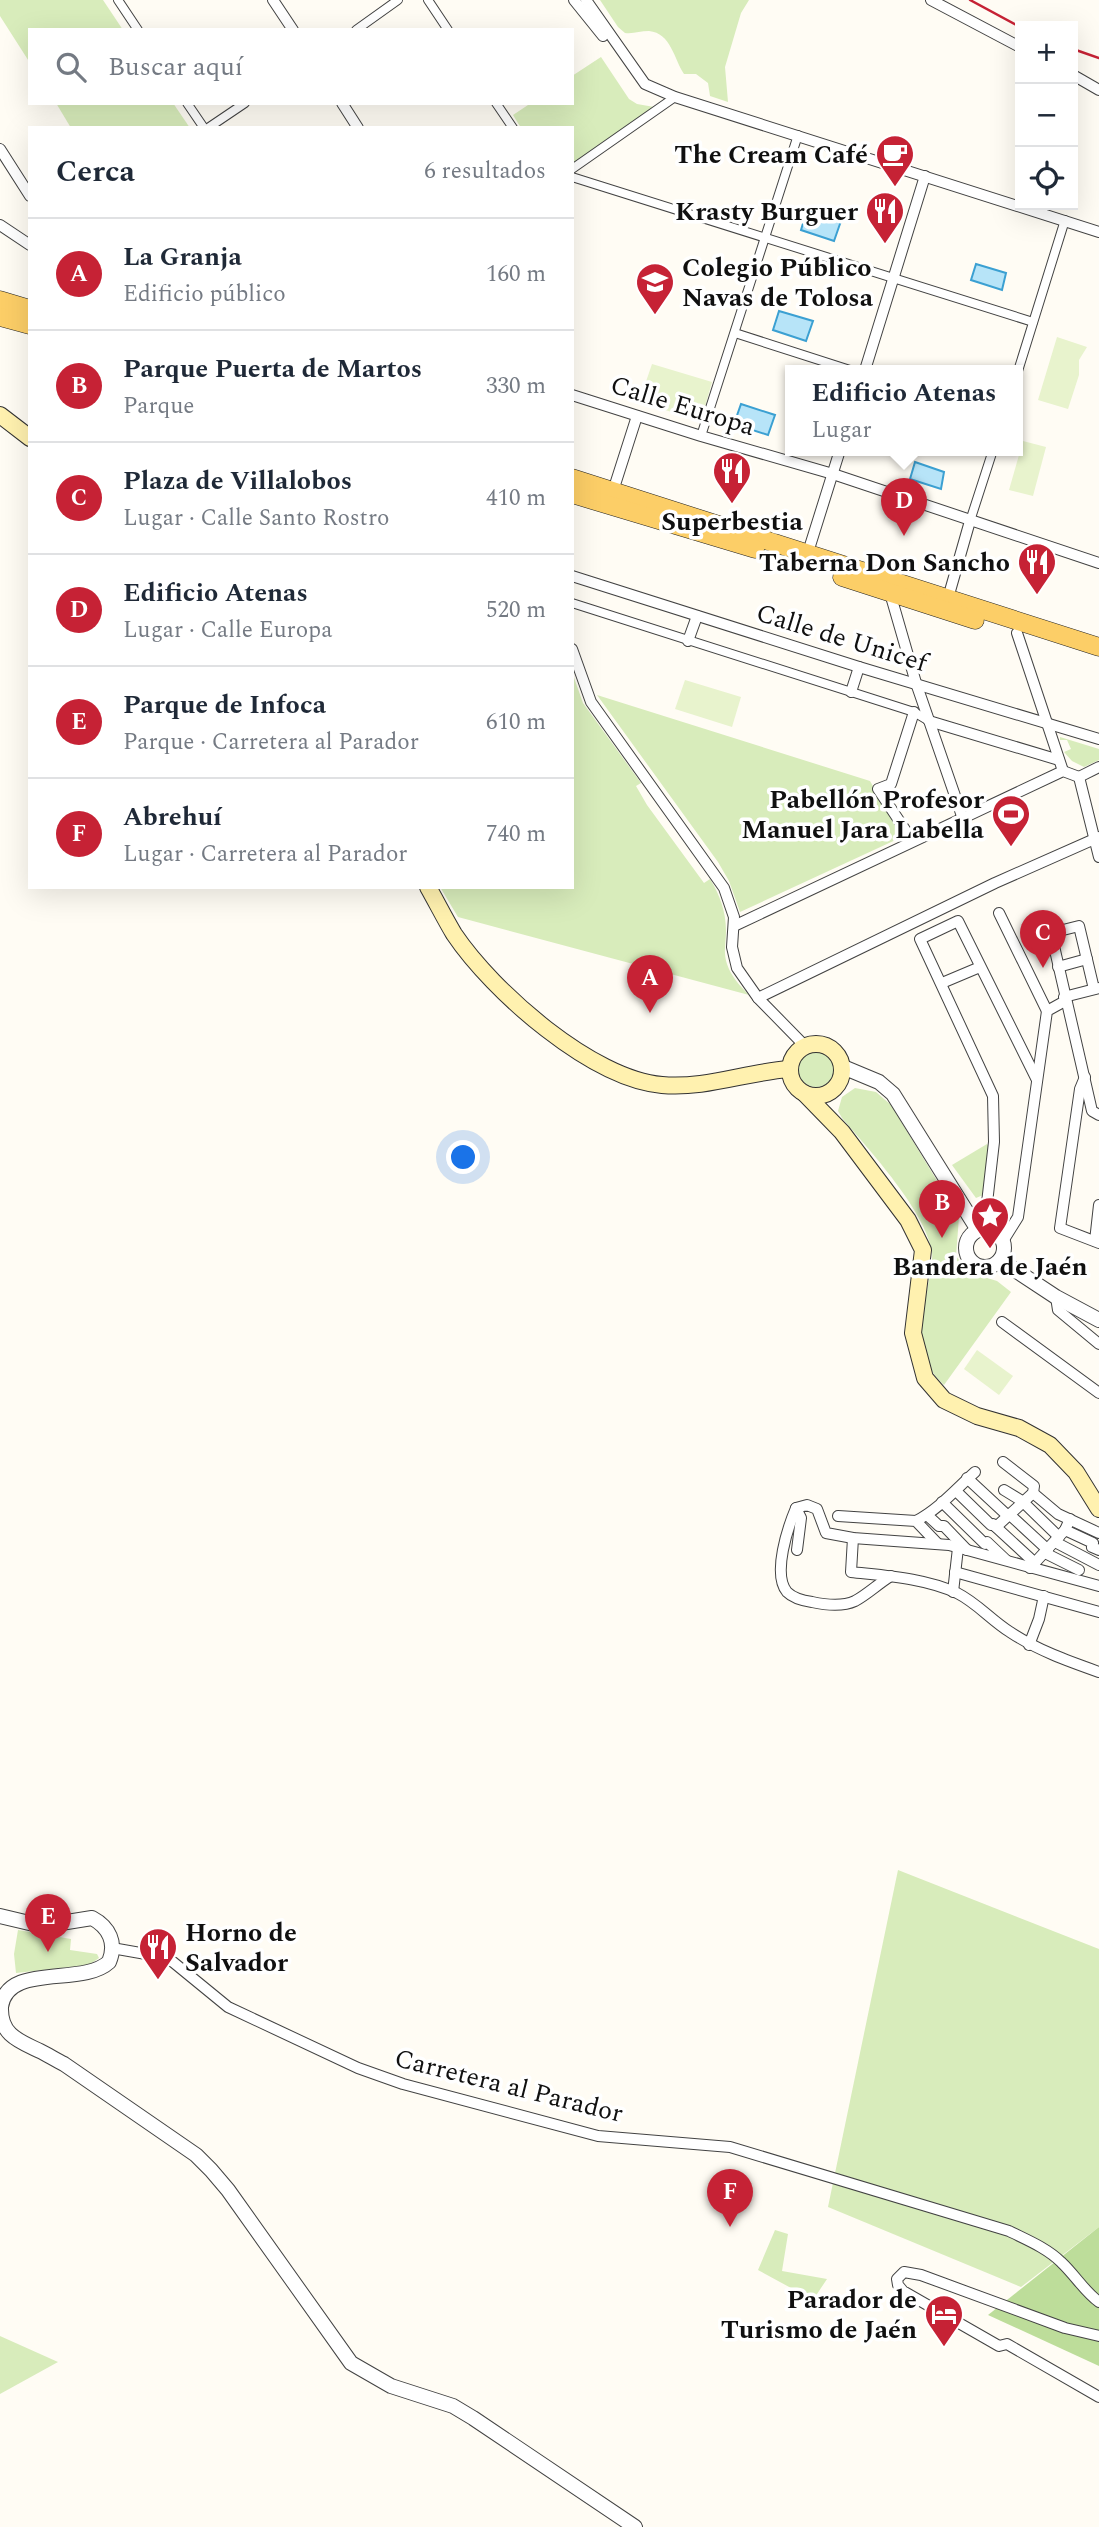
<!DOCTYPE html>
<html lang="es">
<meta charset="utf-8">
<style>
body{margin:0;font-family:Spectral,serif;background:#f6f6f7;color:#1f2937}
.controls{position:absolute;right:21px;top:21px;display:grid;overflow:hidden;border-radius:0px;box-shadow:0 7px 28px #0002}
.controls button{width:63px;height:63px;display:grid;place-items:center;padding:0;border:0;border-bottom:2px solid #e0e1e3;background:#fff;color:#1f2937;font:35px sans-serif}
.you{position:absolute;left:464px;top:1158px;width:24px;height:24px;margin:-18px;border:5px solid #fff;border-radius:50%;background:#1a73e8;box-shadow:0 0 0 10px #1a73e833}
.badge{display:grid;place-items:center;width:46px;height:46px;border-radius:50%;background:#c62235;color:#fff;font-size:23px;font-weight:700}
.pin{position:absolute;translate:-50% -58px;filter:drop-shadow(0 2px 4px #0008)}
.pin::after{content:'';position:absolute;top:37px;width:24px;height:21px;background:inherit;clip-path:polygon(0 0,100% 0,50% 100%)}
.popup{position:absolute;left:785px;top:365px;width:238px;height:91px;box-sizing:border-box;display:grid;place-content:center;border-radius:0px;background:#fff;filter:drop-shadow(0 2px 5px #0005);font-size:23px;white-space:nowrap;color:#747a83}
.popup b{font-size:26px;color:#1f2937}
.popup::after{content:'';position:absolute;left:50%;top:100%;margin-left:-14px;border:14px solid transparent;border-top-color:#fff}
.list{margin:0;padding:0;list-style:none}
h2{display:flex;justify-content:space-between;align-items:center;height:91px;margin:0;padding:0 28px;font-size:30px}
h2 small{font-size:23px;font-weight:400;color:#747a83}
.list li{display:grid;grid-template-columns:46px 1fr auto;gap:21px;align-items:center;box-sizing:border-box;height:112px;padding:0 28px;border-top:2px solid #e0e1e3}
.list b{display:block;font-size:26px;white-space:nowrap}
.list p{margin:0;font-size:23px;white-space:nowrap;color:#747a83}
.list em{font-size:23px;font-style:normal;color:#747a83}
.icon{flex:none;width:38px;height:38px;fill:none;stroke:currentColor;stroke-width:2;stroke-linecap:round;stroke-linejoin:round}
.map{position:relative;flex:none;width:1099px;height:2527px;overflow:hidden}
.search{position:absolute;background:#fff;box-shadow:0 7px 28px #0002;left:28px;top:28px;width:546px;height:77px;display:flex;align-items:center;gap:18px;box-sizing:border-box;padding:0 24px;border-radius:0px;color:#747a83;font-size:26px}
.panel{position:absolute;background:#fff;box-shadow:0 7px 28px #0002;left:28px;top:126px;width:546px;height:763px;border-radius:0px}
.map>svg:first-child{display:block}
</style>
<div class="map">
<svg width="1099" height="2527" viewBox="0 0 1099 2527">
<rect width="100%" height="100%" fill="#fffcf4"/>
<g fill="#d8ecbb">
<path d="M0,0H103L123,30H30V63L0,16Z"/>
<path d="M600,0H749L741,13L725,67L728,102L710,96L708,83L696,74H684C674,59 671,33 649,31C640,31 634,34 625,33L618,27Z"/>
<path d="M601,57L629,99L637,104L660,108L572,169V128H521L513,115L531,103H572V76Z"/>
<path d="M56,103H173L190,128H71Z"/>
<path d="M572,672L583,703L641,783L636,786L647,805L704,883L710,879C720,895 726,912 726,931C726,943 723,952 727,964C731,976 740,986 749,995L458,917L440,887H572Z"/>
<path d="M597,695L870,781L902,837L740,912L729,881L718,862Z"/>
<path d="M1060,737L1099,749V760L1084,767L1072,761L1064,752L1071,749L1067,740H1060Z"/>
<circle cx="816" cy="1069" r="18"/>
<path d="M855,1088L876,1092L891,1105L959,1217L956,1256L968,1272L997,1281L1011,1292L944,1385C910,1354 923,1317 929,1279C930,1270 933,1260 932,1252C925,1210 870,1151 842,1118L838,1111L842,1097Z"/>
<path d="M987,1144L989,1147L983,1195L976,1198L952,1165Z"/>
<path d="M898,1870L1099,1949V2227L1021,2287L828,2207Z"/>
<path d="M18,1930L71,1939L70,1950L97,1954L99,1958L89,1965L16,1973L14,1954Z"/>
<path d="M775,2230L788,2234L782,2271L827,2279L813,2300L758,2270Z"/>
<path d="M0,2336L58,2362L0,2394Z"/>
</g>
<path fill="#bddd9a" d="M1099,2227V2366L988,2315Z"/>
<g fill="#e8f3cd">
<path d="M1057,337L1087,347L1079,360V375L1068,409L1038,400Z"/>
<path d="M652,364L712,382L701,421L639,402Z"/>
<path d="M1023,441L1046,447L1033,496L1009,490Z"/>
<path d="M685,680L741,697L732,727L675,709Z"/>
<path d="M977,1350L1013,1376L999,1395L964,1369Z"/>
</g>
<g fill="#b7e4f8" stroke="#3ba0d2" stroke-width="2">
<path d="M807,210L841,221L834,241L801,230Z"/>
<path d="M976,264L1006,273L1002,290L971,280Z"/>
<path d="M779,311L813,321L806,341L773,330Z"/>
<path d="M741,404L775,415L768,435L734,424Z"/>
<path d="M915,462L944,472L941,489L910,479Z"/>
</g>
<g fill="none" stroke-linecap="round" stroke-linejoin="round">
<defs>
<g id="pedestrian">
<path d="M118,0L138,30"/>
<path d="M428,0L448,30"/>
<path d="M356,30L398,0"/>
<path d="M187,103L204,128"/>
<path d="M496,103L513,128"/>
<path d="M208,128L245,103"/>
<path d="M572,169L675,97"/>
<path d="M572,177L1033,322"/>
<path d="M735,333L850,370"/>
<path d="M1018,371L1065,220"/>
<path d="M701,436L798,135"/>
<path d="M970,521L993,450"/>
<path d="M572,603L914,712L929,721"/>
</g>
<g id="minor">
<path d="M273,0L293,30"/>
<path d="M574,0L603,36"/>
<path d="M586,0L645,84L675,97L1099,232"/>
<path d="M931,0L1020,47"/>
<path d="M1073,75L1099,90"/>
<path d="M342,103L358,128"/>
<path d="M0,149L30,196"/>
<path d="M0,225L30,245"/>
<path d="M865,370L925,176"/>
<path d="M572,395L701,436L833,474L1099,563"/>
<path d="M613,491L637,416"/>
<path d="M804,565L840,450"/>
<path d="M572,576L859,667L1099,739"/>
<path d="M890,593L916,683L962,816"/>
<path d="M948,598L970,521"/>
<path d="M1017,633L1063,771"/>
<path d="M688,641L697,616"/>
<path d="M572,649L591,702L724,888L734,917L732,947L737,968L758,998L805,1046"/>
<path d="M851,692L859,667"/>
<path d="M929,721L1059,760"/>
<path d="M1079,777L1099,857"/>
<path d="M1079,777L1099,767"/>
<path d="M912,840L878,789L891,784L914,712"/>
<path d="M999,913L1047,1011"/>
<path d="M734,926L1063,771L1079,777"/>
<path d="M1058,967L1087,959"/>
<path d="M942,983L980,967"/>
<path d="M1094,989L1079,926L1051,933L1092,1111L1099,1115"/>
<path d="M1064,997L1099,988"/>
<path d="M758,998L995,883L1099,837"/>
<path d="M1085,1077L1080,1089L1060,1228L1099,1243"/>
<path d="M984,1229L994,1142L993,1096L920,939L958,921L1037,1080"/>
<path d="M1003,1241L1018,1217L1047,1011L1065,1001"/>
<path d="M1095,1241L1099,1205"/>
<path d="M1056,1297L1058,1310L1099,1344"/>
<path d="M1002,1322L1099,1393"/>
<path d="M967,1478L1008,1516"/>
<path d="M1004,1490L1022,1501L1059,1537"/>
<path d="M956,1491L991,1525L993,1524L996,1527L1033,1493L1034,1486L1003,1462"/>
<path d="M1033,1493L1058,1514L1099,1533"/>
<path d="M942,1502L985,1544L987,1542L1006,1560"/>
<path d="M796,1508L801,1518L797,1550"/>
<path d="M1009,1514L1048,1550"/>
<path d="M927,1515L939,1526H944L967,1550"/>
<path d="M838,1516L916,1521L937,1543"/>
<path d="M916,1521C939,1509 956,1489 975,1472"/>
<path d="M996,1527L1035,1563"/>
<path d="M1065,1530L1093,1543L1092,1547L1099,1550"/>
<path d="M853,1538L851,1572C887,1576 924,1578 957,1593C977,1603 991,1620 1010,1632C1037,1650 1068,1661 1099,1672"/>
<path d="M1055,1542L1099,1565"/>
<path d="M1045,1553L1079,1570"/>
<path d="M1030,1568L1065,1530L1070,1519"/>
<path d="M955,1572L1099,1612"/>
<path d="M891,1576C879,1583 868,1594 855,1601C842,1607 826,1605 812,1602C805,1601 793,1598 787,1592C772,1574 788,1527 796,1508L807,1505L817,1509L826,1533L853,1538L949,1545L1099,1586"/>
<path d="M953,1592L958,1548"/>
<path d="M1029,1645L1039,1619L1044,1596"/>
<path d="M112,1948L163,1957L173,1962L228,2007L358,2068L403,2084L598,2136L730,2147L1009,2231C1027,2240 1047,2248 1061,2262C1075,2275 1084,2291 1099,2302"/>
<path d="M1099,2336L1065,2328L921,2275L904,2272L897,2279L898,2285L903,2291L999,2346L1007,2344L1099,2397"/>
</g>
<g id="tertiary">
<path d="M843,1067L879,1082L893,1094L978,1230"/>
<circle cx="985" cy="1248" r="19"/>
<path d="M1000,1260L1056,1297L1099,1320"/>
<path d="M0,1916L42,1926L92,1918C109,1927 117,1943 109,1962C82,1987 7,1962 1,2007C0,2035 19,2041 40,2051C48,2055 56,2060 64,2064L196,2155L211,2170L228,2190L351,2363L391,2386L453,2406L473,2418L635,2527"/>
</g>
<g id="secondary">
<path d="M0,415L30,438"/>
<path d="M428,887C437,903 445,919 454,934C493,992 592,1079 662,1085C705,1089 747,1072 789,1069"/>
<circle cx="816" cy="1070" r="26"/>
<path d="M805,1094L842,1132L908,1220L923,1250L913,1333L925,1378L944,1400L977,1416L1019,1428L1050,1445L1076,1472L1099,1509"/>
</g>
<g id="primary">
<path d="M0,300L30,309"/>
<path d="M0,317L30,325"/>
<path d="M572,478L1099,647"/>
<path d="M572,494L755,549"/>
<path d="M842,577L975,620"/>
</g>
</defs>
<use href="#pedestrian" stroke="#434343" stroke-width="10"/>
<use href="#minor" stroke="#434343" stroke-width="12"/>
<use href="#tertiary" stroke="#434343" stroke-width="16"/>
<use href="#secondary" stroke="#323232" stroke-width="18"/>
<use href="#primary" stroke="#212121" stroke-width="19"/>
<use href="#pedestrian" stroke="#fff" stroke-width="8"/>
<use href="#minor" stroke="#fff" stroke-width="10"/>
<use href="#tertiary" stroke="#fff" stroke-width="14"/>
<use href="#secondary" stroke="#fff1af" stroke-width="16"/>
<use href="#primary" stroke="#fcce67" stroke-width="18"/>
<g stroke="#c62235" stroke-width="2.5">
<path d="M970,0L1020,27"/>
<path d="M1073,49L1099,58"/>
</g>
</g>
<defs>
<symbol id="cafe-pin" viewBox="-11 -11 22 30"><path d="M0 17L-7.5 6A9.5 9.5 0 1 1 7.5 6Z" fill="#c62235" stroke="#fff"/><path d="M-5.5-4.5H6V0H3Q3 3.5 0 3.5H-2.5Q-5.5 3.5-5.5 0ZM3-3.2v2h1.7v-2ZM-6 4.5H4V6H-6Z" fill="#fff"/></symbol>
<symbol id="restaurant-pin" viewBox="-11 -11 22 30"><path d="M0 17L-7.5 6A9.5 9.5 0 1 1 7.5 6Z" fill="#c62235" stroke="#fff"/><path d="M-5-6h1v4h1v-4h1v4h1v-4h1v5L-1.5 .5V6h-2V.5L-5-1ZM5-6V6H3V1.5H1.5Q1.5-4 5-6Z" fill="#fff"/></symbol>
<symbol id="school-pin" viewBox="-11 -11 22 30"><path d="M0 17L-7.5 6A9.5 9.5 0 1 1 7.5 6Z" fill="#c62235" stroke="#fff"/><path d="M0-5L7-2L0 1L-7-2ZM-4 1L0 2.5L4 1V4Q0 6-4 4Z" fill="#fff"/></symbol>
<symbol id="stadium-pin" viewBox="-11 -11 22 30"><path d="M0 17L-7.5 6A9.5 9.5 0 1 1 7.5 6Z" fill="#c62235" stroke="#fff"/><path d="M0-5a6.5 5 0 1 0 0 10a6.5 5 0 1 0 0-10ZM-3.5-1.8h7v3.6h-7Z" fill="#fff"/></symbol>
<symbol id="sight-pin" viewBox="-11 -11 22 30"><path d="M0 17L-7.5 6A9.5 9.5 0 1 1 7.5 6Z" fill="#c62235" stroke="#fff"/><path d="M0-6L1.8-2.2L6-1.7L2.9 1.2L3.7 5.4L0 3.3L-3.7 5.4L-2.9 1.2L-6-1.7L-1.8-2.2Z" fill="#fff"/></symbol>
<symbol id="hotel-pin" viewBox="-11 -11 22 30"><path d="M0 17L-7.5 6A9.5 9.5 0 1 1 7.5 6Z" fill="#c62235" stroke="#fff"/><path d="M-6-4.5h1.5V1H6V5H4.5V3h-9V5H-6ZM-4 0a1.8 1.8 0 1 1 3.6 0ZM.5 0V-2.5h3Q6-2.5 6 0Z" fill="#fff"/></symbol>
</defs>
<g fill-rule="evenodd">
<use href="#cafe-pin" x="873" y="132" width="44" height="60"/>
<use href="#restaurant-pin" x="863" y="189" width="44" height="60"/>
<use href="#school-pin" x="633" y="260" width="44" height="60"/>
<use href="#restaurant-pin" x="710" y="449" width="44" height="60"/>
<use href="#restaurant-pin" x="1015" y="540" width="44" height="60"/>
<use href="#stadium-pin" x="989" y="792" width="44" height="60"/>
<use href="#sight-pin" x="968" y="1194" width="44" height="60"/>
<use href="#restaurant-pin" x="136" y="1925" width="44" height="60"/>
<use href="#hotel-pin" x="922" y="2292" width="44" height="60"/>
</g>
<g text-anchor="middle" stroke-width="7" stroke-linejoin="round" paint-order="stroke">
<g font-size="26" font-weight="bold" fill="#101010" stroke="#fff" text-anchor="end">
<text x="868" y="163">The Cream Café</text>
<text x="858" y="220">Krasty Burguer</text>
<text x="682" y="276" text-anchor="start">Colegio Público<tspan x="682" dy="30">Navas de Tolosa</tspan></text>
<text x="732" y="530" text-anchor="middle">Superbestia</text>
<text x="1010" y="571">Taberna Don Sancho</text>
<text x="984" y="808">Pabellón Profesor<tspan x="984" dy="30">Manuel Jara Labella</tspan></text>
<text x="990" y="1275" text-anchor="middle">Bandera de Jaén</text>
<text x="185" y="1941" text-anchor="start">Horno de<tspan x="185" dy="30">Salvador</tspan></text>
<text x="917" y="2308">Parador de<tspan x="917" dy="30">Turismo de Jaén</tspan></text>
</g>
<g font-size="26" fill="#101010" stroke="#fff">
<text transform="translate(683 405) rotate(17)" y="9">Calle Europa</text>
<text transform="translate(842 637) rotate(17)" y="9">Calle de Unicef</text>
<text transform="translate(509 2085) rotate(14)" y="9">Carretera al Parador</text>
</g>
</g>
</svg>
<div class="controls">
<button>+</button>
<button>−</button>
<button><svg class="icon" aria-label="locate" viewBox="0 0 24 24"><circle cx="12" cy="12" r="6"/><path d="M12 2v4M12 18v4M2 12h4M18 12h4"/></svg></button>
</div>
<div class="you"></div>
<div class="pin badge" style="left:650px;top:1013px">A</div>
<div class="pin badge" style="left:942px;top:1238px">B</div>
<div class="pin badge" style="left:1043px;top:968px">C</div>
<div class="pin badge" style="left:904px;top:536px">D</div>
<div class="popup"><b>Edificio Atenas</b>Lugar</div>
<div class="pin badge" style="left:48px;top:1952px">E</div>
<div class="pin badge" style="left:730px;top:2227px">F</div>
<div class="search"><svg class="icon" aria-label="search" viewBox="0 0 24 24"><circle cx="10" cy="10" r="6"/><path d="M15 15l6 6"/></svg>Buscar aquí</div>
<section class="panel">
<h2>Cerca<small>6 resultados</small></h2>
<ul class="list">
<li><span class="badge">A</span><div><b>La Granja</b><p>Edificio público</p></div><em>160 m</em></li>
<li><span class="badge">B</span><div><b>Parque Puerta de Martos</b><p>Parque</p></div><em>330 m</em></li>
<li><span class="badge">C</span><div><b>Plaza de Villalobos</b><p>Lugar · Calle Santo Rostro</p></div><em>410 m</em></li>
<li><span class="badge">D</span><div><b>Edificio Atenas</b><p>Lugar · Calle Europa</p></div><em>520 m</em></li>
<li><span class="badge">E</span><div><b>Parque de Infoca</b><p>Parque · Carretera al Parador</p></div><em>610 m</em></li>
<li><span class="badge">F</span><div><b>Abrehuí</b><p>Lugar · Carretera al Parador</p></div><em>740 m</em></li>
</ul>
</section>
</div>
